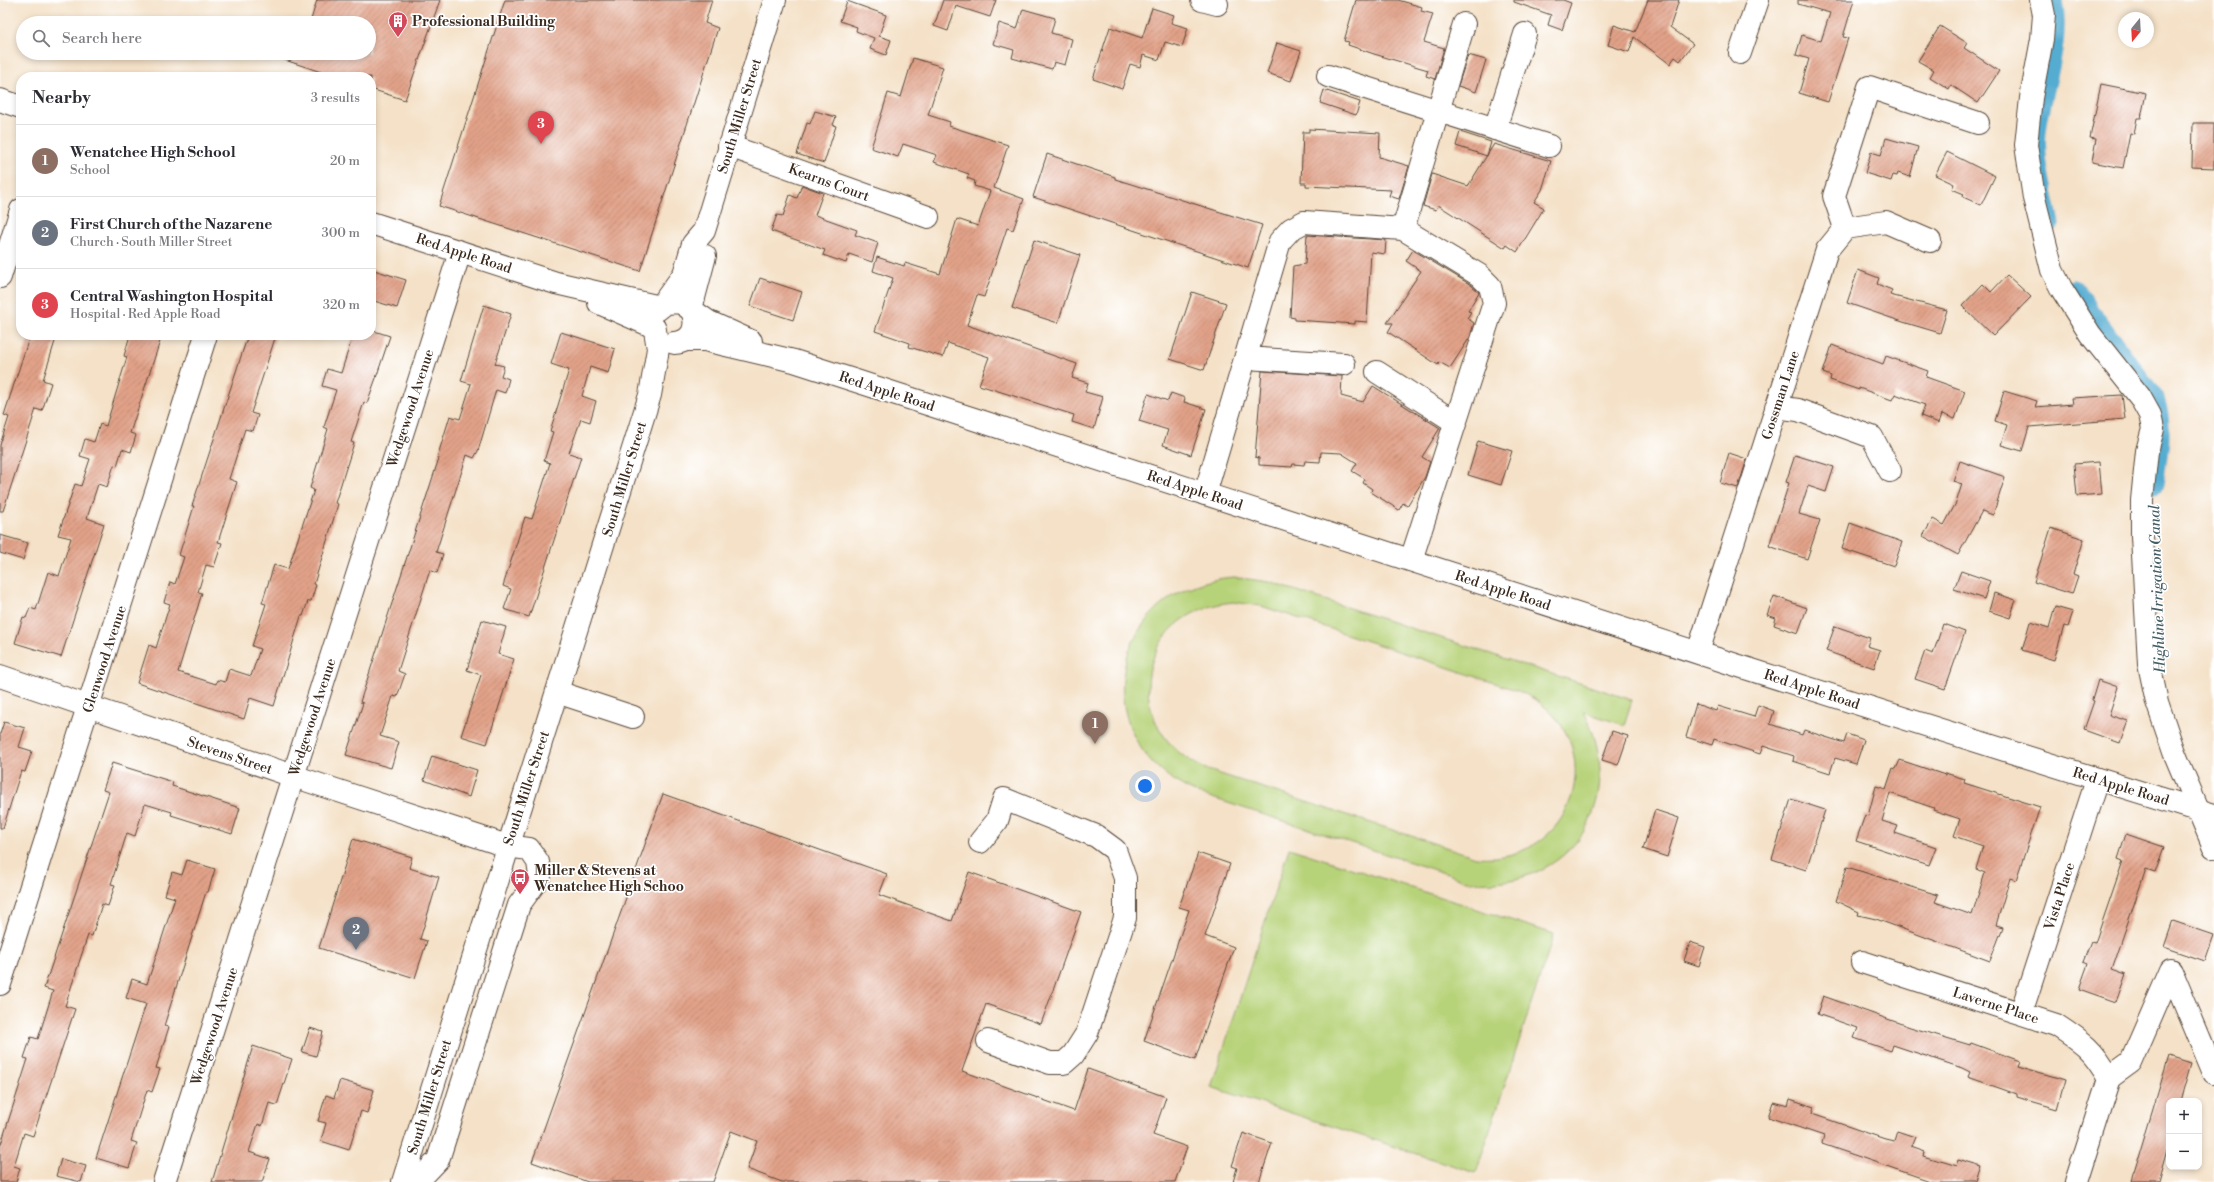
<!DOCTYPE html>
<meta charset="utf-8">
<style>
body{margin:0;font-family:"Libre Bodoni",serif;background:#f2f2f3;color:#2b2b33}
.controls{position:absolute;right:12px;bottom:12px;display:grid;overflow:hidden;border-radius:8px;box-shadow:0 2px 6px #0003}
.controls button{width:36px;height:36px;display:grid;place-items:center;padding:0;border:0;border-bottom:1px solid #e1e1e2;background:#fff;color:#2b2b33;font:20px sans-serif}
.compass{position:absolute;left:2118px;top:12px;width:36px;height:36px;border-radius:50%;background:#fff;box-shadow:0 2px 6px #0003;rotate:198deg}
.you{position:absolute;left:1145px;top:786px;width:14px;height:14px;margin:-10px;border:3px solid #fff;border-radius:50%;background:#1a73e8;box-shadow:0 0 0 6px #1a73e833}
.badge{display:grid;place-items:center;width:26px;height:26px;border-radius:50%;background:#d1495b;color:#fff;font-size:13px;font-weight:700}
.pin{position:absolute;translate:-50% -33px;filter:drop-shadow(0 1px 2px #0008)}
.pin::after{content:'';position:absolute;top:21px;width:14px;height:12px;background:inherit;clip-path:polygon(0 0,100% 0,50% 100%)}
.list{margin:0;padding:0;list-style:none}
h2{display:flex;justify-content:space-between;align-items:center;height:52px;margin:0;padding:0 16px;font-size:17px}
h2 small{font-size:13px;font-weight:400;color:#7c7c81}
.list li{display:grid;grid-template-columns:26px 1fr auto;gap:12px;align-items:center;box-sizing:border-box;height:72px;padding:0 16px;border-top:1px solid #e1e1e2}
.list b{display:block;font-size:15px;white-space:nowrap}
.list p{margin:0;font-size:13px;white-space:nowrap;color:#7c7c81}
.list em{font-size:13px;font-style:normal;color:#7c7c81}
.icon{flex:none;width:22px;height:22px;fill:none;stroke:currentColor;stroke-width:2;stroke-linecap:round;stroke-linejoin:round}
.map{position:relative;flex:none;width:2214px;height:1182px;overflow:hidden}
.search{position:absolute;background:#fff;box-shadow:0 2px 6px #0003;left:16px;top:16px;width:360px;height:44px;display:flex;align-items:center;gap:10px;box-sizing:border-box;padding:0 14px;border-radius:22px;color:#7c7c81;font-size:15px}
.panel{position:absolute;background:#fff;box-shadow:0 2px 6px #0003;left:16px;top:72px;width:360px;height:268px;border-radius:16px}
.map>svg:first-child{display:block}
</style>
<div class="map">
<svg width="2214" height="1182" viewBox="0 0 2214 1182">
<defs>
<pattern id="building-hatch" width="6" height="6" patternUnits="userSpaceOnUse"><rect width="6" height="6" fill="#e2a289"/><path d="M-1 1l2-2M0 6l6-6M5 7l2-2" fill="none" stroke="#b8846f"/></pattern>
</defs>
<rect width="100%" height="100%" fill="#fff"/>
<filter id="ink" filterUnits="userSpaceOnUse"><feTurbulence type="fractalNoise" baseFrequency=".025" numOctaves="2"/><feDisplacementMap in="SourceGraphic" scale="8" xChannelSelector="R" yChannelSelector="G"/><feConvolveMatrix kernelMatrix="1 2 1 2 8 2 1 2 1" color-interpolation-filters="sRGB"/></filter>
<filter id="wash" filterUnits="userSpaceOnUse"><feTurbulence type="fractalNoise" baseFrequency=".012" numOctaves="4" result="noise"/><feDisplacementMap in="SourceGraphic" scale="16" xChannelSelector="R" yChannelSelector="G"/><feGaussianBlur stdDeviation="0.9" result="paint"/><feColorMatrix in="noise" values="0 0 0 0 0 0 0 0 0 0 0 0 0 0 0 0 0 1.4 0 .05"/><feComposite in="paint" operator="in"/></filter>
<g filter="url(#wash)">
<rect width="100%" height="100%" fill="#f4e1c7"/>
<g fill="#b7d379" stroke="#797e4c" fill-rule="evenodd">
<path d="M1234,577L1269,582L1632,700L1624,725L1584,712C1630,800 1572,890 1472,882L1200,794C1080,746 1106,586 1234,577ZM1234,602L1261,606L1516,690C1615,729 1582,866 1476,857L1208,770C1116,731 1134,610 1234,602Z"/>
<path d="M1289,848L1554,934L1476,1173L1211,1087Z"/>
</g>
<g fill="none" stroke-linecap="round" stroke-linejoin="round">
<g stroke="#54acd1" stroke-width="19">
<path d="M2050,223C2044,194 2034,162 2037,132C2042,88 2062,45 2053,0"/>
<path d="M2074,289L2155,399C2165,427 2158,455 2154,484"/>
</g>
</g>
<g id="blocks">
<g fill="url(#building-hatch)">
<path d="M317,0H440L405,100L371,89V77H336L273,56V53H369V23H310Z"/>
<path d="M505,0H712L705,23L718,28L640,271L439,206Z"/>
<path d="M943,0H996L990,17L956,6L948,31L934,26Z"/>
<path d="M1356,0H1398L1422,7L1421,11L1433,14L1424,42L1444,48L1435,79L1426,76L1428,70L1374,54L1348,45L1349,42L1344,41Z"/>
<path d="M1514,0H1563L1571,3L1562,30L1548,25L1551,15L1514,2Z"/>
<path d="M1648,0H1679L1670,27L1693,44L1680,61L1675,57L1670,64L1634,37L1629,52L1608,45L1614,25L1635,32Z"/>
<path d="M1798,0H1854L1843,37L1848,38L1828,102L1799,93L1809,59L1796,55L1802,35L1821,41L1830,13L1798,4Z"/>
<path d="M847,1L886,15L879,36L891,40L886,55L870,49L874,38L856,31L857,27L840,21Z"/>
<path d="M1152,8L1174,15L1171,23L1188,28L1182,47L1165,42L1159,60L1143,55L1140,67L1130,64L1122,89L1093,79L1110,27L1142,38Z"/>
<path d="M1023,9L1055,18L1051,33L1072,39L1065,65L1054,62L1052,69L1012,58L1014,50L993,44L999,23L1017,29Z"/>
<path d="M1940,26L1967,43L1964,48L1999,71L1978,103L1951,85L1949,89L1930,77L1934,70L1918,61Z"/>
<path d="M1277,43L1301,51L1291,81L1267,73Z"/>
<path d="M1468,55L1486,60L1476,92L1458,86Z"/>
<path d="M913,58L943,67L928,115L950,122L949,126L1008,145L994,188L1024,199L1013,230L1007,228L984,297L977,295L967,325L1077,364L1072,378L1088,383L1085,392L1103,397L1094,429L1072,422L1074,415L979,385L989,357L948,343L943,357L909,347L910,343L875,331L893,278L873,271L877,257L904,266L905,263L940,274L957,219L978,226L990,191L974,186L975,181L967,178L969,174L934,162L937,155L903,144L898,157L871,148L888,93L901,97Z"/>
<path d="M2101,84L2146,93L2141,118H2137L2134,134L2130,133L2123,168L2092,162L2096,139L2090,138Z"/>
<path d="M1324,90L1360,102L1356,115L1320,103Z"/>
<path d="M815,111L836,117L833,125L836,126L824,163L797,154L807,123L810,124Z"/>
<path d="M2193,123H2214V168L2192,167Z"/>
<path d="M1309,129L1380,133L1379,157L1409,166L1399,199L1389,196L1391,190L1306,186V183H1301L1303,132H1309Z"/>
<path d="M1460,132L1491,142L1487,156L1456,146Z"/>
<path d="M1886,138L1918,147L1910,177L1898,173L1897,176L1893,175L1891,181L1865,173L1871,152L1881,155Z"/>
<path d="M1494,144L1551,161L1542,190L1534,202L1544,208L1517,252L1507,245L1505,248L1438,205L1436,210L1423,206L1432,174L1468,186Z"/>
<path d="M1947,152L1995,176L1981,205L1963,197L1964,194L1952,189L1954,184L1935,175Z"/>
<path d="M1047,154L1115,177V179L1262,225L1248,268L1033,197Z"/>
<path d="M802,185L823,193L815,215L857,230L855,235L878,243L872,262L849,254L846,263L823,255L825,250L771,231L777,215L783,216L790,195L797,198Z"/>
<path d="M1307,235L1386,240L1385,254L1371,252L1367,322L1355,321V324L1295,320V318L1290,317L1293,266L1305,264Z"/>
<path d="M1034,240L1080,255L1058,323L1012,308Z"/>
<path d="M1413,250L1471,285L1479,292L1468,311L1471,312L1467,318L1474,323L1470,337L1450,368L1439,362L1438,365L1388,332L1393,323H1387L1421,271L1406,261Z"/>
<path d="M371,269L406,280L397,308L371,300Z"/>
<path d="M1858,270L1879,278L1877,284L1892,290L1890,295L1947,310L1940,333L1903,322L1847,303Z"/>
<path d="M2007,275L2031,297L1993,336L1962,306L1983,284L1991,292Z"/>
<path d="M760,278L802,292L793,320L750,306Z"/>
<path d="M1192,292L1226,303L1204,370L1170,359Z"/>
<path d="M484,305L511,314L495,364L504,366L501,376L509,379L505,393L496,390L478,451L474,458L467,455L436,552L443,554L437,573L430,570L398,671L405,674L397,697L393,696L380,736L399,742L391,768L346,755L363,703L360,702L439,458H437L450,416L460,419L471,384L461,381Z"/>
<path d="M371,330L390,336L376,378L367,403L364,402L351,442L354,443L335,503L338,504L314,584L316,585L311,601H308L303,616H301L274,706L250,698L244,719L137,683L149,645L156,648L170,604L164,602L170,582L175,584L184,557L179,555L194,506H192L248,335H276L251,413L258,415L253,431L245,429L229,479L237,482L218,542L222,543L214,567L206,565L198,592L202,593L178,672L216,684L217,680L225,682L229,669L251,676L260,649L252,646L266,604L262,603L274,565L288,569L314,490L310,488L328,429L324,427L336,390L322,386L327,369L341,373L353,335H371Z"/>
<path d="M561,332L615,349L608,373L590,367L582,396L596,401L590,422L581,419L569,453L581,457L529,617L504,609L511,589L503,586L525,517L532,519L550,463L544,461L553,432L550,431L569,370L551,364Z"/>
<path d="M30,335H57L43,380L51,383L42,411L36,409L3,511H0V445L9,417L4,415Z"/>
<path d="M130,335H162L130,433L136,435L131,452L122,449L117,466L114,465L107,487L98,484L87,518L104,524L61,657L15,643L23,617L26,618L30,608L36,610L48,572L59,576L71,538L58,535L75,484L81,486L90,459L80,456L85,439L94,442L100,424L106,426L127,357L124,356Z"/>
<path d="M1832,345L1883,364L1886,356L1928,371L1926,377L1965,391L1955,419L1942,414L1939,423L1921,416L1925,405L1895,394L1892,400L1859,388V390L1830,380L1831,376L1823,373Z"/>
<path d="M1262,371L1342,376L1341,396L1363,402L1373,386L1440,428L1422,457L1430,462L1425,477L1407,506L1403,503L1399,510L1371,492L1372,489L1363,483L1365,479L1352,471L1357,463L1341,453L1321,452L1320,462L1305,461L1304,465L1293,464L1292,467L1259,465V458L1255,457Z"/>
<path d="M2004,391L2037,401L2035,407L2073,404L2072,398L2122,395L2125,419L2029,427L2022,451L2001,445L2007,425L1995,421Z"/>
<path d="M1171,393L1185,398L1184,402L1206,409L1191,455L1163,445L1168,430L1139,421L1148,394L1168,401Z"/>
<path d="M1478,441L1512,451L1501,485L1468,475Z"/>
<path d="M1729,453L1747,459L1738,488L1720,483Z"/>
<path d="M1795,455L1834,467L1826,492L1808,486L1799,514L1820,520L1807,559L1769,546L1789,483L1786,482Z"/>
<path d="M1960,461L2005,477L1993,515L1982,511L1958,555L1923,536L1933,519L1944,525L1956,503L1962,484L1953,481Z"/>
<path d="M2099,462L2102,494L2077,496L2074,464Z"/>
<path d="M1850,523L1902,542L1894,566L1842,549Z"/>
<path d="M2051,528L2084,539L2073,574L2078,576L2072,594L2034,582Z"/>
<path d="M0,535L28,543L23,560L0,553Z"/>
<path d="M1961,571L1990,581L1984,599L1954,589Z"/>
<path d="M1994,593L2016,600L2010,618L1989,611Z"/>
<path d="M1774,596L1807,608L1798,633L1774,625L1776,618L1767,615Z"/>
<path d="M2055,607L2073,612L2068,627L2064,626L2054,660L2022,650L2030,622L2049,628Z"/>
<path d="M482,620L506,627L498,654L514,659L487,744L461,736L481,675L467,670Z"/>
<path d="M1943,624L1965,632L1945,689L1915,679L1925,651L1933,654Z"/>
<path d="M1835,626L1870,638L1867,646L1880,650L1874,668L1826,651Z"/>
<path d="M2098,680L2118,687L2109,715L2128,721L2120,743L2084,730L2094,701L2092,700Z"/>
<path d="M1696,704L1716,711L1718,706L1754,717L1758,705L1774,711L1770,724L1802,735L1804,730L1844,743L1847,734L1864,740L1856,764L1835,758L1830,773L1793,761L1794,756L1763,746L1760,754L1714,739L1712,745L1686,737Z"/>
<path d="M4,722L25,728L19,747L32,751L25,772L21,771L3,828H0V734Z"/>
<path d="M1612,731L1628,736L1618,765L1602,760Z"/>
<path d="M432,756L477,770L469,797L424,780Z"/>
<path d="M1900,760L1945,775V773L1965,779L1964,783L2040,807L2016,880L2010,878L1996,925L2003,927L1990,961L1876,919L1858,915L1859,912L1836,901L1847,867L1938,895L1935,902L1972,915L1985,873L1976,869L1983,846L1954,836L1960,819L1933,810L1934,808L1890,793L1882,821L1898,826L1895,833L1936,847L1929,865L1856,841L1865,815L1868,816L1876,786L1886,789L1893,768L1896,769Z"/>
<path d="M112,763L173,782L172,786L240,808L232,834L171,815L172,812L145,804L135,836L127,833L111,884L115,885L108,906L102,904L92,936L88,935L65,1006L75,1009L33,1136L24,1133L14,1166L20,1168L16,1182H0V1147L28,1059L24,1058L31,1037L38,1039L53,991L44,988L109,792L103,790Z"/>
<path d="M663,794L887,874L879,895L952,921L969,872L1081,912L1041,1024L986,1004L962,1071L1074,1111L1088,1069L1166,1097L1153,1135L1187,1147L1175,1182H782L747,1169L757,1141L731,1131L713,1182H588L532,1162Z"/>
<path d="M1791,799L1825,810L1806,870L1772,859Z"/>
<path d="M1655,810L1679,818L1667,857L1643,849Z"/>
<path d="M2126,834L2164,847L2155,872L2146,869L2112,969L2126,974L2116,1002L2079,989L2088,964L2083,962L2091,942L2095,943L2123,861L2118,859Z"/>
<path d="M353,839L412,857L409,868L439,877L420,939L427,941L415,978L319,948Z"/>
<path d="M1198,853L1230,864L1205,936L1234,947L1195,1060L1144,1041L1189,910L1179,907Z"/>
<path d="M187,860L215,869L208,892H206L164,1026L169,1027L156,1068L160,1069L152,1092L147,1090L131,1141L137,1143L129,1168L96,1158L146,1004L126,998L132,979L147,984L175,898L165,895L172,872L182,875Z"/>
<path d="M2173,921L2214,935L2205,961L2164,947Z"/>
<path d="M1690,942L1705,947L1699,966L1684,961Z"/>
<path d="M1823,996L1910,1027L1970,1045L1971,1043L2020,1061L2018,1066L2065,1080L2057,1109L2016,1097V1094L1968,1077L1970,1072L1962,1068L1893,1045L1891,1051L1854,1038L1858,1028L1817,1014Z"/>
<path d="M310,1028L323,1032L316,1056L302,1052Z"/>
<path d="M253,1046L292,1059L277,1105L269,1103L262,1126L258,1124L249,1152L270,1159L262,1182H212Z"/>
<path d="M2169,1056L2191,1063L2180,1101H2169V1143L2158,1182H2131Z"/>
<path d="M340,1080L374,1090L367,1113L361,1111L349,1150L321,1141L326,1123L318,1121L326,1095L334,1098Z"/>
<path d="M1790,1099L1814,1107L1812,1114L1885,1139L1894,1141L1897,1131L1915,1137L1911,1147L1925,1152L1924,1156L1956,1166L1958,1160L1982,1167L1977,1182H1933L1822,1144L1824,1136L1768,1117L1773,1102L1788,1106Z"/>
<path d="M1243,1133L1272,1143L1259,1182H1233L1237,1168L1232,1166Z"/>
<path d="M61,1159L86,1166L81,1182L56,1176Z"/>
</g>
</g>
</g>
<g filter="url(#ink)">
<use href="#blocks" fill-opacity="0" stroke="#574537" stroke-width="1"/>
<g fill="none" stroke-linecap="round" stroke-linejoin="round">
<defs>
<g id="minor">
<path d="M1202,0L1217,4"/>
<path d="M2041,0L2044,15L2042,39L2031,98L2026,145L2034,198L2052,270L2061,288L2090,334L2140,397L2150,415L2153,429L2147,451L2142,500V536L2149,664L2157,702L2174,752L2214,847"/>
<path d="M1740,53L1758,0"/>
<path d="M1328,76L1549,146"/>
<path d="M0,100L21,107"/>
<path d="M1495,129L1525,34"/>
<path d="M729,146L928,217"/>
<path d="M371,223L556,283L660,307"/>
<path d="M1845,228L1834,196L1869,87L1978,123"/>
<path d="M1403,229L1464,24"/>
<path d="M0,277L21,210"/>
<path d="M599,303L654,327"/>
<path d="M661,306L684,274L693,244L704,231L775,0"/>
<path d="M691,309L705,256"/>
<path d="M657,310L666,303L680,302L709,322L751,341"/>
<path d="M686,340H705L794,361C1267,513 1739,669 2214,815"/>
<path d="M674,343C693,342 698,326 692,311"/>
<path d="M1246,358L1344,364"/>
<path d="M1377,372L1455,422"/>
<path d="M1776,407L1798,410L1872,437L1890,471"/>
<path d="M1205,494L1280,241L1291,229L1304,222L1403,229L1479,275L1490,286L1494,303L1411,560"/>
<path d="M1698,652L1827,250L1845,228L1886,222L1930,241"/>
<path d="M0,676L293,776L507,846L529,849L538,862L540,876L519,905L438,1160L417,1182"/>
<path d="M557,692L633,717"/>
<path d="M980,842L997,821L1004,799L1096,836L1115,850L1125,878V918L1087,1033L1073,1055L1064,1063H1050L988,1041"/>
<path d="M1862,962L2056,1025C2082,1042 2094,1050 2109,1078"/>
<path d="M0,984L206,335"/>
<path d="M2021,1013L2097,780"/>
<path d="M2109,1078L2131,1062L2171,970L2214,1073"/>
<path d="M164,1182L460,252"/>
<path d="M403,1182L650,395L658,349L655,330"/>
<path d="M2076,1182L2109,1078"/>
</g>
</defs>
<use href="#minor" stroke="#574537" stroke-width="24"/>
<use href="#minor" stroke="#fff" stroke-width="22"/>
</g>
</g>
<defs>
<symbol id="building-pin" viewBox="-11 -11 22 30"><path d="M0 17L-7.5 6A9.5 9.5 0 1 1 7.5 6Z" fill="#d1495b" stroke="#fff"/><path d="M-4-6H4V6H1V3H-1V6H-4ZM-2.5-4.3h1.7v1.8h-1.7ZM.8-4.3h1.7v1.8H.8ZM-2.5-1h1.7V.8h-1.7ZM.8-1h1.7V.8H.8Z" fill="#fff"/></symbol>
<symbol id="bus-pin" viewBox="-11 -11 22 30"><path d="M0 17L-7.5 6A9.5 9.5 0 1 1 7.5 6Z" fill="#d1495b" stroke="#fff"/><path d="M-5-6H5V4H4V6H2V4H-2V6H-4V4H-5ZM-3.5-4V0h7V-4ZM-3.5 1.2v1.5H-2V1.2ZM2 1.2v1.5H3.5V1.2Z" fill="#fff"/></symbol>
</defs>
<g fill-rule="evenodd">
<use href="#building-pin" x="387" y="10" width="22" height="30"/>
<use href="#bus-pin" x="509" y="867" width="22" height="30"/>
</g>
<g text-anchor="middle" stroke-width="3.5" stroke-linejoin="round" paint-order="stroke">
<g font-size="14" font-weight="bold" fill="#3b2a1e" stroke="#fff" text-anchor="start">
<text x="412" y="26">Professional Building</text>
<text x="534" y="875">Miller &amp; Stevens at<tspan x="534" dy="16">Wenatchee High Schoo</tspan></text>
</g>
<g font-size="14" fill="#3b2a1e" stroke="#fff">
<text transform="translate(739 116) rotate(-73)" y="5">South Miller Street</text>
<text transform="translate(829 182) rotate(20)" y="5">Kearns Court</text>
<text transform="translate(464 253) rotate(18)" y="5">Red Apple Road</text>
<text transform="translate(887 391) rotate(18)" y="5">Red Apple Road</text>
<text transform="translate(1780 395) rotate(-72)" y="5">Gossman Lane</text>
<text transform="translate(410 408) rotate(-72)" y="5">Wedgewood Avenue</text>
<text transform="translate(624 479) rotate(-73)" y="5">South Miller Street</text>
<text transform="translate(1195 490) rotate(18)" y="5">Red Apple Road</text>
<text transform="translate(1503 590) rotate(18)" y="5">Red Apple Road</text>
<text transform="translate(104 659) rotate(-72)" y="5">Glenwood Avenue</text>
<text transform="translate(1812 689) rotate(18)" y="5">Red Apple Road</text>
<text transform="translate(312 717) rotate(-72)" y="5">Wedgewood Avenue</text>
<text transform="translate(230 755) rotate(19)" y="5">Stevens Street</text>
<text transform="translate(2121 786) rotate(17)" y="5">Red Apple Road</text>
<text transform="translate(526 788) rotate(-72)" y="5">South Miller Street</text>
<text transform="translate(2059 896) rotate(-72)" y="5">Vista Place</text>
<text transform="translate(1996 1005) rotate(18)" y="5">Laverne Place</text>
<text transform="translate(214 1026) rotate(-72)" y="5">Wedgewood Avenue</text>
<text transform="translate(429 1097) rotate(-73)" y="5">South Miller Street</text>
</g>
<g font-size="15" font-style="italic" fill="#455e66" stroke="#fff">
<text transform="translate(2157 589) rotate(-92)" y="5">Highline Irrigation Canal</text>
</g>
</g>
</svg>
<div class="controls">
<button>+</button>
<button>−</button>
</div>
<svg class="compass" viewBox="-18 -18 36 36"><path d="M0-13l5 13h-10z" fill="#e53935"/><path d="M0 13l5-13h-10z" fill="#7c7c81"/></svg>
<div class="you"></div>
<div class="pin badge" style="left:1095px;top:744px;background:#8d6e63">1</div>
<div class="pin badge" style="left:356px;top:950px;background:#6b7280">2</div>
<div class="pin badge" style="left:541px;top:144px;background:#e0444e">3</div>
<div class="search"><svg class="icon" aria-label="search" viewBox="0 0 24 24"><circle cx="10" cy="10" r="6"/><path d="M15 15l6 6"/></svg>Search here</div>
<section class="panel">
<h2>Nearby<small>3 results</small></h2>
<ul class="list">
<li><span class="badge" style="background:#8d6e63">1</span><div><b>Wenatchee High School</b><p>School</p></div><em>20 m</em></li>
<li><span class="badge" style="background:#6b7280">2</span><div><b>First Church of the Nazarene</b><p>Church · South Miller Street</p></div><em>300 m</em></li>
<li><span class="badge" style="background:#e0444e">3</span><div><b>Central Washington Hospital</b><p>Hospital · Red Apple Road</p></div><em>320 m</em></li>
</ul>
</section>
</div>
